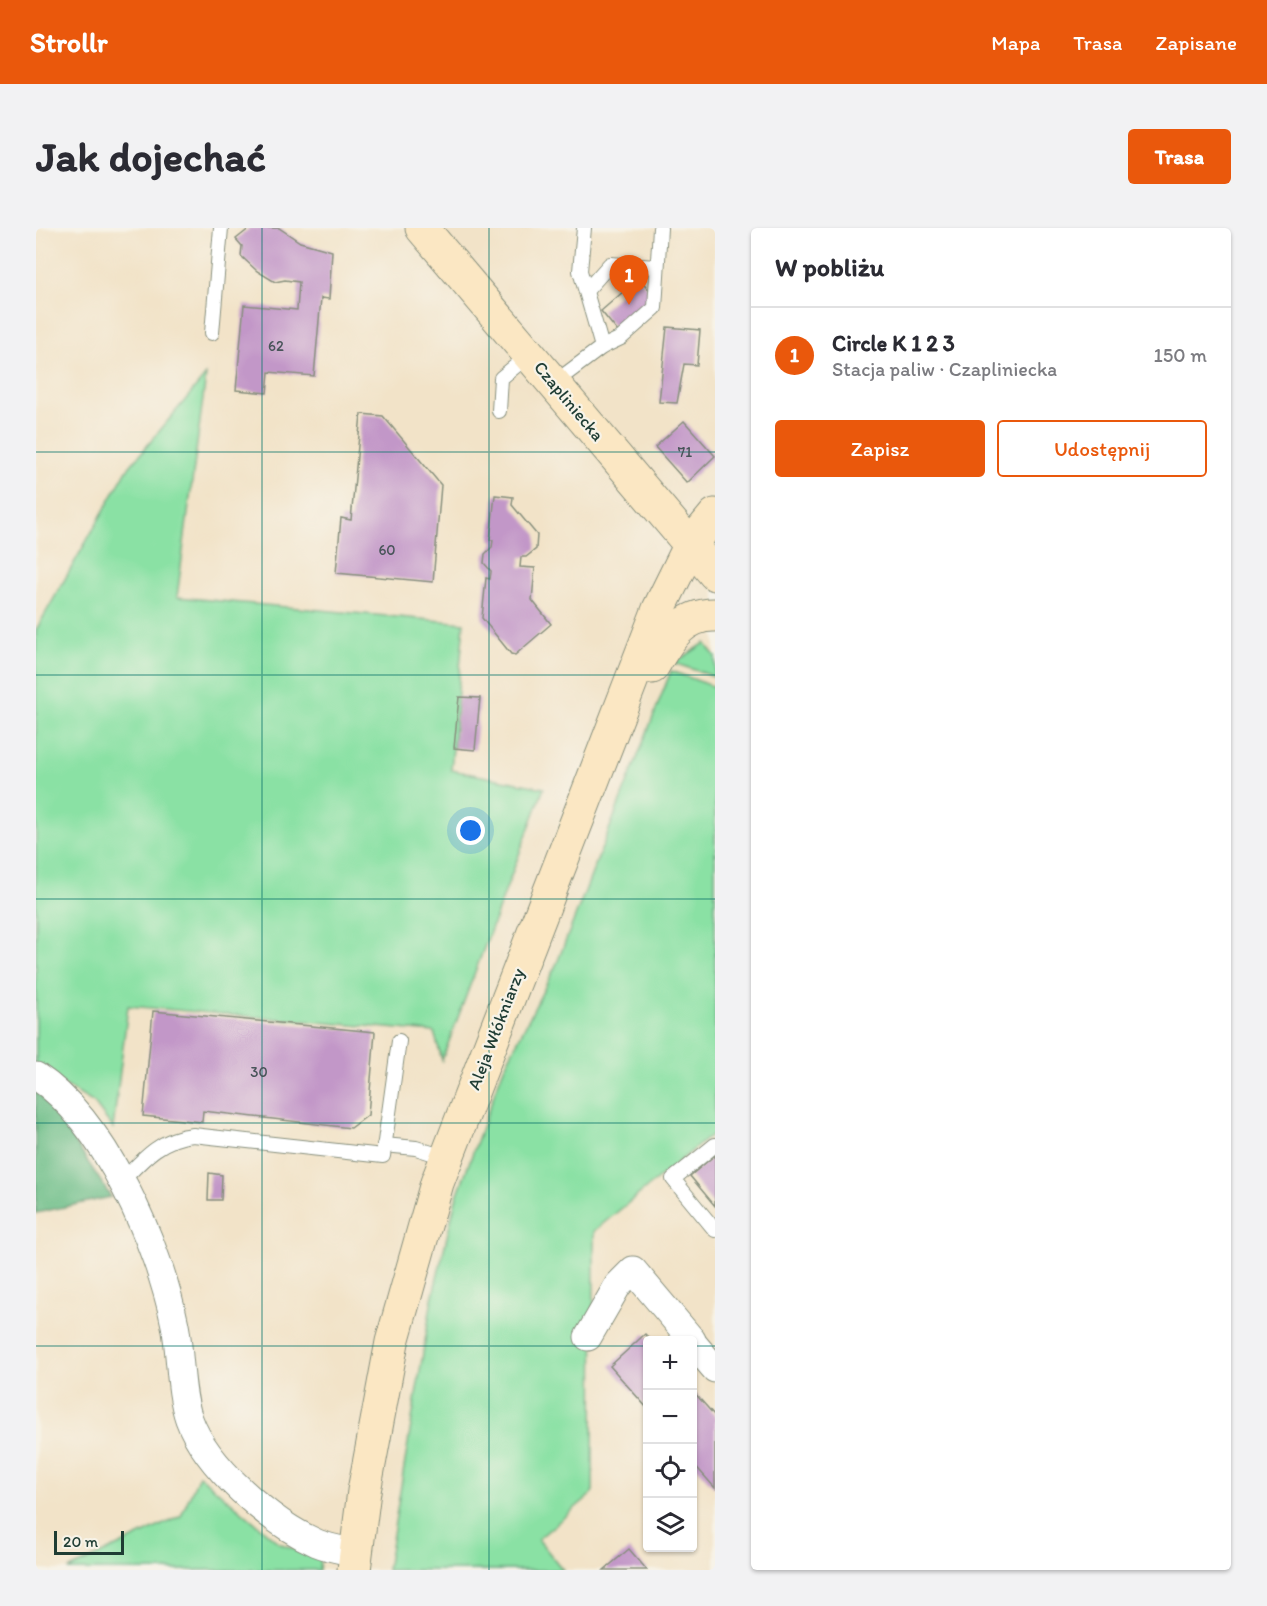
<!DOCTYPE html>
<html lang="pl">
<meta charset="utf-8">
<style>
body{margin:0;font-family:Itim,sans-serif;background:#f2f2f3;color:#2b2b33}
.controls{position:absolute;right:18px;bottom:18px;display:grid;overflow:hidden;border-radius:6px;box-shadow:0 2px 4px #0004}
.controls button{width:54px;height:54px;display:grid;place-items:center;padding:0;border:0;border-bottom:2px solid #e1e1e2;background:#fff;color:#2b2b33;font:30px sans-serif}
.scale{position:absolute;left:18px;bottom:15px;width:70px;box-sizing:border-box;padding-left:6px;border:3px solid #1f3d34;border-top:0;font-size:16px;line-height:21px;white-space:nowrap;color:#1f3d34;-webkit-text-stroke:4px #f7f3e8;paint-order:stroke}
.you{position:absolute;left:435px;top:603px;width:21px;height:21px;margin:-15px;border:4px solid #fff;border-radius:50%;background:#1a73e8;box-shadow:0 0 0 9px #1a73e833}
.badge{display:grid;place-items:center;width:39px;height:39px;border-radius:50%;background:#ea580c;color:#fff;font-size:20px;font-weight:700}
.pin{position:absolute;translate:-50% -50px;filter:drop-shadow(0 2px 3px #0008)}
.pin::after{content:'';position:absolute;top:32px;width:21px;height:18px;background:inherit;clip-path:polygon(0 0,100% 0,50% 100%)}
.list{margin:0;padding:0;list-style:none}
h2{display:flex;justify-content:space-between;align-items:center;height:78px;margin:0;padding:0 24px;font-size:26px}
h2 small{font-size:20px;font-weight:400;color:#7c7c81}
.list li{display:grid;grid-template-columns:39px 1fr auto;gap:18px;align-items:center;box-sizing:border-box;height:96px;padding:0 24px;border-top:2px solid #e1e1e2}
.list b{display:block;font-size:22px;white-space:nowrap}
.list p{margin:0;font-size:20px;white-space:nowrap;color:#7c7c81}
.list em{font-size:20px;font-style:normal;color:#7c7c81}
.actions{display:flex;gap:12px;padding:18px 24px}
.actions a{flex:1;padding:14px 0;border:2px solid #ea580c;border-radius:6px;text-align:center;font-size:21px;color:#ea580c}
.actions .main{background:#ea580c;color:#fff}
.icon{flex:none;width:33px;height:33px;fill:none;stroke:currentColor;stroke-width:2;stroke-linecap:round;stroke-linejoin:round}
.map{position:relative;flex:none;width:679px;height:1342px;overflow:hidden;border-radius:6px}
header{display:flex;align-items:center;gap:36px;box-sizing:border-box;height:84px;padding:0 30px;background:#ea580c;color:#fff}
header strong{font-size:28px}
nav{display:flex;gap:33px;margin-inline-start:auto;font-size:21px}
.intro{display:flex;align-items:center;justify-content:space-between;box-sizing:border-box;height:144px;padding:0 36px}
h1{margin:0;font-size:42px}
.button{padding:15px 27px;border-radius:6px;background:#ea580c;color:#fff;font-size:21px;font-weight:700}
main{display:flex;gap:36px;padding:0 36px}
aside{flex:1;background:#fff;border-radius:6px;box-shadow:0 2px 4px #0004}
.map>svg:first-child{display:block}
</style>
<header>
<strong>Strollr</strong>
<nav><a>Mapa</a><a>Trasa</a><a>Zapisane</a></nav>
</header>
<div class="intro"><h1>Jak dojechać</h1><a class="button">Trasa</a></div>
<main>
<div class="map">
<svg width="679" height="1342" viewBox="0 0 679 1342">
<rect width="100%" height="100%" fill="#f7f3e8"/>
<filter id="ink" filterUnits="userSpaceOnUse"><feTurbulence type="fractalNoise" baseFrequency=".0167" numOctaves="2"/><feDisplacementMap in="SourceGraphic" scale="12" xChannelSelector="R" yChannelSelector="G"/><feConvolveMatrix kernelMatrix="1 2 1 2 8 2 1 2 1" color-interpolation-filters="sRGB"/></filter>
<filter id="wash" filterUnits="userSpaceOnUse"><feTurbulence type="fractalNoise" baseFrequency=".008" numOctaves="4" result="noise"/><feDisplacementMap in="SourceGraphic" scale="24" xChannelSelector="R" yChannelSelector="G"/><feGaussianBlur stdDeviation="1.35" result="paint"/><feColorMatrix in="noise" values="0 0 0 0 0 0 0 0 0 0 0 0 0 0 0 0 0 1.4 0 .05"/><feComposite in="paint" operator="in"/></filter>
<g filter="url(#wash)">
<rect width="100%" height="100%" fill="#f2e3c8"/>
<g fill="#8ae1a4" stroke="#548f6c" stroke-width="1.5">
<path d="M170,147L141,369L428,395L415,542L508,560L406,832L398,804L92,778L77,900L58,875L0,840V402L91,242Z"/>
<path d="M669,415L679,428V449L638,435Z"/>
<path d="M635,443L679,459V904L558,1003L557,1265L502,1311L527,1342H351L396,1071L420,971L467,842L521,735Z"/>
<path d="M163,1247L243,1315L284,1331L283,1342H32L145,1288Z"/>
</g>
<path fill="#6fbf8a" stroke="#477e5f" stroke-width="1.5" d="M0,861L31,902L75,969L0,985Z"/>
<g id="blocks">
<g fill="#c297c8">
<path d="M214,0H243L264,14L296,23L293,71L285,70L278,148L233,144L231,165L200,162L208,77L261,82L263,54L249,52L239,54L221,43L205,28L206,18L200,11Z"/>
<path d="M603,50L621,71L582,104L565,83Z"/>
<path d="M631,99L664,102L661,137L648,136L641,175L623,174Z"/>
<path d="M325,186L347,188L405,257L397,354L300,345L305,290L315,292Z"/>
<path d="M648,193L679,228L651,255L619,219Z"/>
<path d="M459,267L477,269L476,277L501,307L500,321L490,329H485L484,339L499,340L496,372L515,396L479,427L475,426L446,390L450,350L454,351L455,343L448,335L449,326L456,319L457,312H454Z"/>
<path d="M423,469L444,470L439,522L418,520Z"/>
<path d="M117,783L339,804L332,887L315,900L167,883L166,894L107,888Z"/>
<path d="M679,927V978L654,948Z"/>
<path d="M173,945L186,947L185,972H172Z"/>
<path d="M609,1106L615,1112H612V1181L574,1138Z"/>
<path d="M656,1162L679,1188V1260L656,1234Z"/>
<path d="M593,1321L611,1342H568Z"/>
</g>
</g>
</g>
<g filter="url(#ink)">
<use href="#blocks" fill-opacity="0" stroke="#88907e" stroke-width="1.5"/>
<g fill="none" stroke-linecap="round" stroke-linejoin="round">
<defs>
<g id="lane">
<path d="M548,0L544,43L566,119"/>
<path d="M550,63L574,36L621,39"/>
<path d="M176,105L185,0"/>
<path d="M518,155L566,119L585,110L619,80L624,0"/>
<path d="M463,183L465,150L493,127"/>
<path d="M348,917L380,920L411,930"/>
<path d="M679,917L637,951L679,1002"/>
<path d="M85,954C107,931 125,910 157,907L347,928L363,813"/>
</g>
<g id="street">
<path d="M0,848C69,893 123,1018 139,1097C145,1127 143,1162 153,1191C170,1238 235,1295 281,1315C293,1320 307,1322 320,1325"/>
<path d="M552,1109L582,1057L597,1042L656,1112"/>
<path d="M656,1114L679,1141"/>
</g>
<g id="secondary">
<path d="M386,0L679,346"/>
<path d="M616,439C631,414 645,386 679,387"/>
<path d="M318,1342L328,1263L356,1114L401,955L623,381L655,316L679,287"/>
</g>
</defs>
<use href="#lane" stroke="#88907e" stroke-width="16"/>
<use href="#street" stroke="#88907e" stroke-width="29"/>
<use href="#secondary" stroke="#88907e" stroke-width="35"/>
<use href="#lane" stroke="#fff" stroke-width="14"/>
<use href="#street" stroke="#fff" stroke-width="27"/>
<use href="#secondary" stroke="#fbe7c3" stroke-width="33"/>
</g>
</g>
<path fill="none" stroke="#0f766e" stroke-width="1.5" stroke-opacity="0.55" d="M226,0V1342M453,0V1342M0,224H679M0,447H679M0,671H679M0,895H679M0,1118H612M656,1118H679"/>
<g text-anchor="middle" stroke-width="4.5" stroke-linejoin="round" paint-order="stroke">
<g font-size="15" fill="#485459">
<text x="240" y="123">62</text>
<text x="649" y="229">71</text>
<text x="351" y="327">60</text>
<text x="223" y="849">30</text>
</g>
<g font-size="18" fill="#1f3d34" stroke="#f7f3e8">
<text transform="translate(533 173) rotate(50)" y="6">Czapliniecka</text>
<text transform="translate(460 801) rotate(-69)" y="6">Aleja Włókniarzy</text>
</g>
</g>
</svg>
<div class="controls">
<button>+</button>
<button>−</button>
<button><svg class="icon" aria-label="locate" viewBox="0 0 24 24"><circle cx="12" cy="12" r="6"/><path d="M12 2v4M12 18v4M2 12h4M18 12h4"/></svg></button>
<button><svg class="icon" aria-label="layers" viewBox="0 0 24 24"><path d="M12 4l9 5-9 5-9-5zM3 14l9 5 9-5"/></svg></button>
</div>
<div class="scale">20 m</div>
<div class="you"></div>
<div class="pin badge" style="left:593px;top:77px">1</div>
</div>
<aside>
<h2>W pobliżu<small></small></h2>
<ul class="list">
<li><span class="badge">1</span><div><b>Circle K 1 2 3</b><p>Stacja paliw · Czapliniecka</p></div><em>150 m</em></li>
</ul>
<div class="actions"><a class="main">Zapisz</a><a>Udostępnij</a></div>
</aside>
</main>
